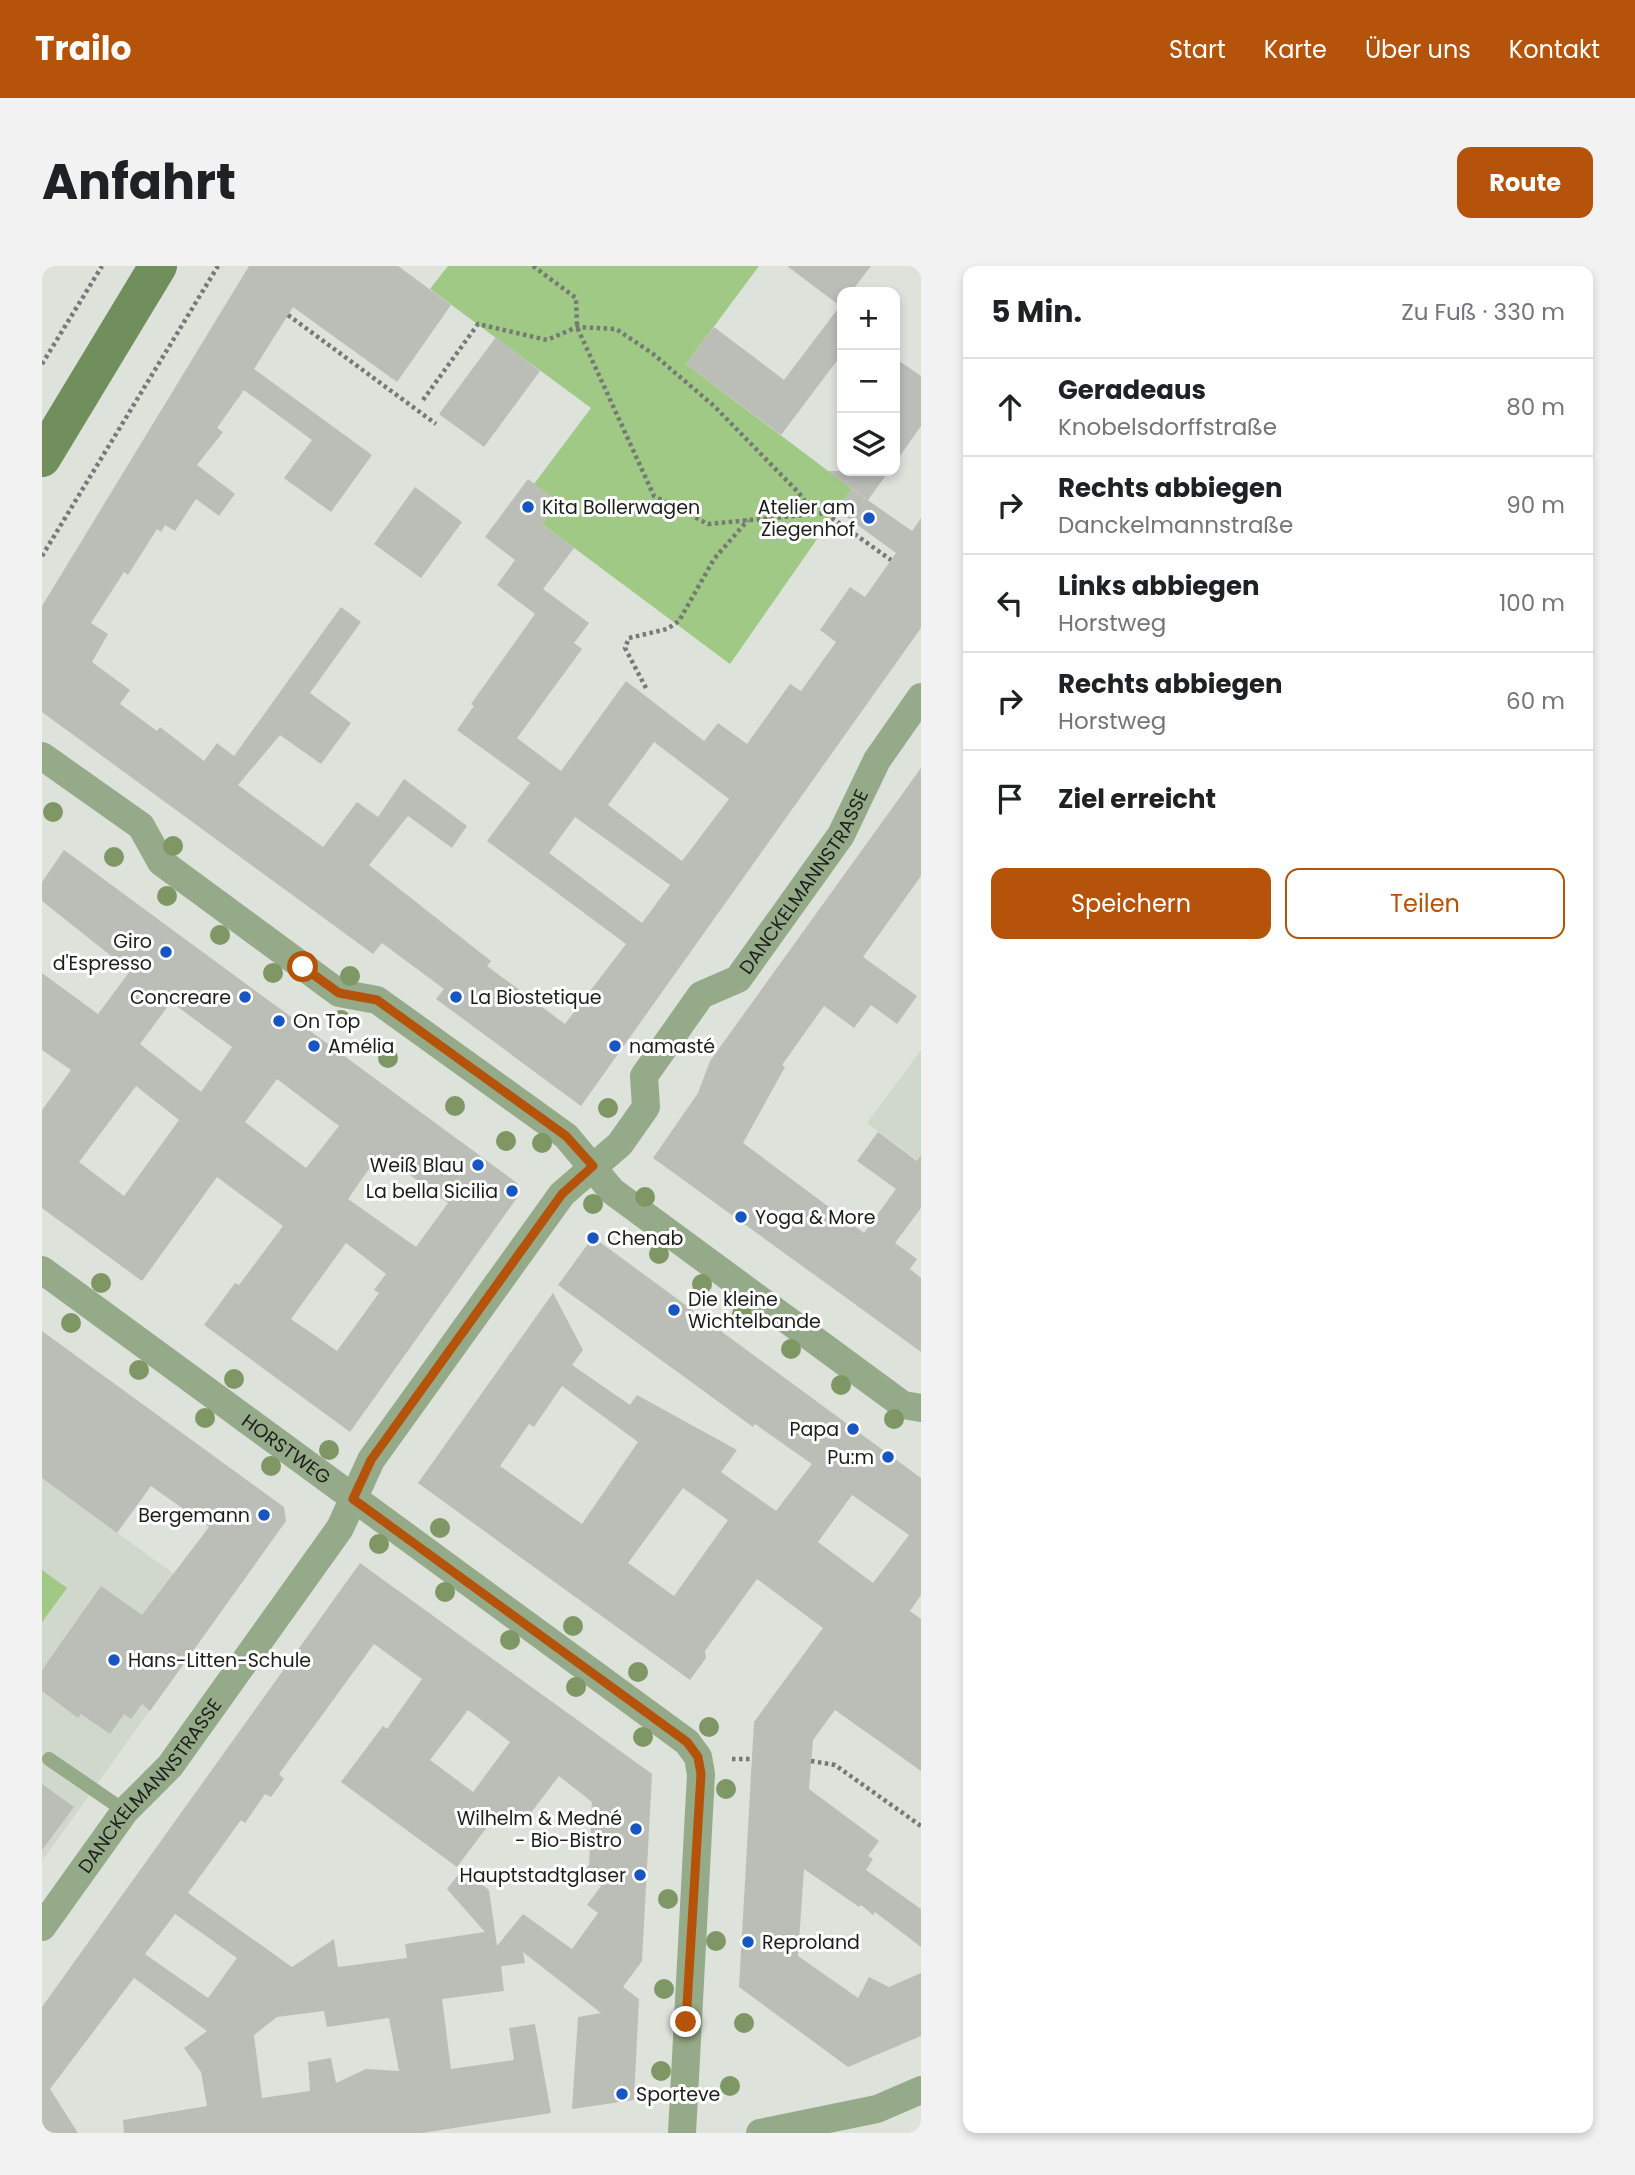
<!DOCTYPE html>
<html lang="de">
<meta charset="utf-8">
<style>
body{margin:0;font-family:Poppins,sans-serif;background:#f2f2f2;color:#202124}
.controls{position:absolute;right:21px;top:21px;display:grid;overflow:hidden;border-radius:14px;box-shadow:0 4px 10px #0003}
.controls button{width:63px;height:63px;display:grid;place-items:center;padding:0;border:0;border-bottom:2px solid #e0e0e0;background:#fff;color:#202124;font:35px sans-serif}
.stop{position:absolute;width:21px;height:21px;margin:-16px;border:5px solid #b45309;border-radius:50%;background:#fff}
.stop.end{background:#b45309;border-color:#fff;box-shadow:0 2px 7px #0008}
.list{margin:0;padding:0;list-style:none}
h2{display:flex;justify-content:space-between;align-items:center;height:91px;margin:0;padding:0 28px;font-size:30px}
h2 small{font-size:23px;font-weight:400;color:#757577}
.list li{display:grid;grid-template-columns:46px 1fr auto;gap:21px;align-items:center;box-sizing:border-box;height:98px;padding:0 28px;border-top:2px solid #e0e0e0}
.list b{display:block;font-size:26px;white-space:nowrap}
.list p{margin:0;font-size:23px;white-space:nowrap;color:#757577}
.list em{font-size:23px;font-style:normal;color:#757577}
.actions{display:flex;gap:14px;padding:21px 28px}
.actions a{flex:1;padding:16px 0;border:2px solid #b45309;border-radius:14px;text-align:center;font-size:24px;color:#b45309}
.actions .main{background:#b45309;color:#fff}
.icon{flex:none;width:38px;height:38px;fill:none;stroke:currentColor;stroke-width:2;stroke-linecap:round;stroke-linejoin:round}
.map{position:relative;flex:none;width:879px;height:1867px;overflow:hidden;border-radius:14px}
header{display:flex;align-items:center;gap:42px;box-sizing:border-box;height:98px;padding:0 35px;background:#b45309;color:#fff}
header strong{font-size:33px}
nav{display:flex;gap:38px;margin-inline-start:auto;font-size:24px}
.intro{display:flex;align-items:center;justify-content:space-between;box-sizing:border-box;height:168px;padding:0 42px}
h1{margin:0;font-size:49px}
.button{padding:18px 32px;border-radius:14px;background:#b45309;color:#fff;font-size:24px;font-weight:700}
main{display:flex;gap:42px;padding:0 42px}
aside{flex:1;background:#fff;border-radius:14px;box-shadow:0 4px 10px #0003}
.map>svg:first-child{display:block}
</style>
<header>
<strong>Trailo</strong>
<nav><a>Start</a><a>Karte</a><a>Über uns</a><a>Kontakt</a></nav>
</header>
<div class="intro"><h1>Anfahrt</h1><a class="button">Route</a></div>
<main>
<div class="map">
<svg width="879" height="1867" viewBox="0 0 879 1867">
<rect width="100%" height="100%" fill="#dde2db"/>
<g fill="#d0d8cb">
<path d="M879,784V897L825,857Z"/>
<path d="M0,1212L180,1343L0,1595Z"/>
</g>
<g fill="#9fc984">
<path d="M406,0H717L644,98L810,223L688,398L500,258L517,236L492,218L549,142L388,23Z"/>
<path d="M0,1304L25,1322L0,1356Z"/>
</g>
<g fill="#babeb7" fill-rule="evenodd">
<path d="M207,0H356L409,39L355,116L251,41L212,103L330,189L289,246L242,212L270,174L202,124L175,162L181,166L155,199L193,228L177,250L154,233L133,265L123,259L119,266L115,263L86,309L82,306L49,357L66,368L50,396L88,424L78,438L115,465L118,461L162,495L175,477L192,490L299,341L319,356L268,427L309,457L279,498L238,469L196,519L281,581L315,536L336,551L362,513L425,560L410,582L366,550L327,599L449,695L445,700L523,758L584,678L445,575L488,517L415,464L432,440L429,438L493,348L455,319L473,294L443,271L486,213L517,236L500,258L532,282L501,323L547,357L532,377L540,383L475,472L519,505L584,415L662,475L676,457L705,478L748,418L759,425L794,376L778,364L808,321L823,331L854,287L795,244L810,223L870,265L879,252V362L539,840L394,733L402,723L340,677L331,688L0,446V340ZM612,476L687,533L640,595L566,539ZM533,551L628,619L600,657L507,587Z"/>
<path d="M745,0H829L809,26H800V88L739,169L644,98L672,61L742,114L798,40Z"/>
<path d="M454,71L498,105L442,181L397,148Z"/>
<path d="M853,92L879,110V160L853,197Z"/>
<path d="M785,205H847L826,234Z"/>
<path d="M373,221L420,256L379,312L332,278Z"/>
<path d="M879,502V610L821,691L875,730L855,758L829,739L812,762L782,740L740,799L743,801L701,877L822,967L854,923L815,895L836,866L875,895L879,889V942L853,977L875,993L868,1003L879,1012V1086L611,892L656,827L668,795Z"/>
<path d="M22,584L475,917L477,929L308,1166L162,1059L193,1017L197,1019L241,960L175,911L100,1015L0,942V844L29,804L0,784V707L56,748L88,705L0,635V616ZM129,736L190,781L159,826L98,778ZM235,813L297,860L264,902L203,856ZM94,820L137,854L82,930L37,896ZM338,887L406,937L374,981L306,933ZM304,977L344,1008L332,1024L337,1027L295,1085L249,1053Z"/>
<path d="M551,971L879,1212V1329L868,1345L879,1353V1505L793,1444L771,1474L767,1523L837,1575L826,1590L831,1593L824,1604L879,1643V1681L833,1646L831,1649L819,1639L817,1641L762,1603L756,1690L816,1732L827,1711L847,1721L879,1707V1770L806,1801L697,1721L712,1456L781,1362L715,1313L663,1385L664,1392L648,1414L376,1217L511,1027L541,1084L530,1099L588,1139L595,1129L695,1184L679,1206L734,1245L770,1198L713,1158L711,1161L516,1019ZM520,1120L596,1176L540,1258L458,1200L487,1158L492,1161ZM641,1222L686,1254L632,1330L586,1297ZM810,1229L867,1269L831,1317L776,1276Z"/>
<path d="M0,1065L242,1241L244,1255L108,1445L100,1438L89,1453L82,1448L68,1468L39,1448L36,1452L0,1425V1404L59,1320L100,1349L167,1261L109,1220L75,1267L0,1212Z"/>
<path d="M318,1297L610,1508L600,1695L581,1721L597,1733L592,1834L530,1843L536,1751L559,1747L481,1686L483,1697L459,1700L462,1725L400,1733L409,1803L472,1794L467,1762L493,1758L509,1847L380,1867H82L81,1854L165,1840L159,1806L142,1782L165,1765L92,1712L8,1823L36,1867H0V1741ZM332,1378L380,1413L345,1463L341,1460L299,1516L415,1601L457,1545L478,1561L517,1510L550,1536L547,1599L541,1607L559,1620L545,1639L556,1647L530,1683L481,1648L455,1680L447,1624L420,1604L405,1623L443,1666L363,1678L365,1692L296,1701L292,1673L250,1701L146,1627L199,1554L203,1557L223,1528L229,1531L242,1513L237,1508ZM426,1444L468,1476L431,1526L388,1494ZM133,1648L195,1692L166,1732L103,1688ZM282,1745L285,1761L347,1752L357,1805L324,1803L294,1817L289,1792L266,1796L268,1825L220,1832L212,1769L235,1751Z"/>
<path d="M0,1518L32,1541L0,1584Z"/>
</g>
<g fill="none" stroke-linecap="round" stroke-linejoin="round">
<g stroke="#767974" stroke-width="4.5" stroke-dasharray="3.5 3.5" stroke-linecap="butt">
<path d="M491,0L534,32L535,61L612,230L666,258L783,247L849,294"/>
<path d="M246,49L394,158"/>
<path d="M0,98L60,0"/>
<path d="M381,134L436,58L505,74L535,61L574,63L610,87L672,140L757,227L771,247"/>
<path d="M0,290L176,0"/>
<path d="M604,422L583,382L587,372L625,363L637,355L672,293L706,254"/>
<path d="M690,1493H709"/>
<path d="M769,1495L793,1499L879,1560"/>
</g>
<path stroke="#95aa88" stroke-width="14" d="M7,1493L83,1545"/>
<g stroke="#95aa88" stroke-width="28">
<path d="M0,490L99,560L119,596L297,727L335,734L524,870L570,925L861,1139L879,1142"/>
<path id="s1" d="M0,1004L645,1476L656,1491L659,1508L640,1867"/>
<path id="s2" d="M0,1661L83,1545L128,1500L298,1262L329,1194L520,928L578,878L604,841L602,810L659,729L696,713L799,569L835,494L879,431"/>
<path d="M718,1867L835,1843L879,1824"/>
</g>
<path stroke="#708f5d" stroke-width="38" d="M0,192L116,0"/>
</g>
<g fill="#7e9764">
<circle cx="11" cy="546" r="10"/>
<circle cx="131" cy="580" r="10"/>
<circle cx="72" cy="591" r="10"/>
<circle cx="125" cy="630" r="10"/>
<circle cx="178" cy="669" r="10"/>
<circle cx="231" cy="707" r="10"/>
<circle cx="308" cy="710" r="10"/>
<circle cx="299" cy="754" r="10"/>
<circle cx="346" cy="792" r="10"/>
<circle cx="413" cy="840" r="10"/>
<circle cx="566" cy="842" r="10"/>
<circle cx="464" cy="875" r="10"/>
<circle cx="500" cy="877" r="10"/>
<circle cx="603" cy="931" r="10"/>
<circle cx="551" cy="938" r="10"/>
<circle cx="617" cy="988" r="10"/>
<circle cx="59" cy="1017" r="10"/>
<circle cx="660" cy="1018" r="10"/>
<circle cx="700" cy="1048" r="10"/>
<circle cx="29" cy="1057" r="10"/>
<circle cx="749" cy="1083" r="10"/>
<circle cx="97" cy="1104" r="10"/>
<circle cx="192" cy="1113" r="10"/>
<circle cx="799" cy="1119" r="10"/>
<circle cx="163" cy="1152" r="10"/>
<circle cx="852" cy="1153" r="10"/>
<circle cx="287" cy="1184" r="10"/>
<circle cx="229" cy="1200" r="10"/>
<circle cx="398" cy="1262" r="10"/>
<circle cx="337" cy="1278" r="10"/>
<circle cx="403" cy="1326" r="10"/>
<circle cx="531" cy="1360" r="10"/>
<circle cx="468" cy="1374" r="10"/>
<circle cx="596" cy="1406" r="10"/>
<circle cx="534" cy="1421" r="10"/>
<circle cx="667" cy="1461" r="10"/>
<circle cx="601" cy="1471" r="10"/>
<circle cx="684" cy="1523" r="10"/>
<circle cx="626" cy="1633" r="10"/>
<circle cx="674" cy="1675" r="10"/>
<circle cx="622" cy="1723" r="10"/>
<circle cx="702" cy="1757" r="10"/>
<circle cx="619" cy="1805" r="10"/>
<circle cx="688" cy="1820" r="10"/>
</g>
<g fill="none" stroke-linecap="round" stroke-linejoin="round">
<path stroke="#b45309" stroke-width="9" d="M261,701L297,727L335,734L524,870L551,900L520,928L329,1194L311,1233L645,1476L656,1491L659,1508L644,1756"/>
</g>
<g fill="#1756c2" stroke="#fff" stroke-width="2.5">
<circle cx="486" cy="241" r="7"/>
<circle cx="827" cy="252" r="7"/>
<circle cx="124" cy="686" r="7"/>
<circle cx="203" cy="731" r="7"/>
<circle cx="414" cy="731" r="7"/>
<circle cx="237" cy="755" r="7"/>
<circle cx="272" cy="780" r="7"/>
<circle cx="573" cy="780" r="7"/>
<circle cx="436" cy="899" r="7"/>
<circle cx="470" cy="925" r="7"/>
<circle cx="699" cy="951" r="7"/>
<circle cx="551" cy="972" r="7"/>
<circle cx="632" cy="1044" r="7"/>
<circle cx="811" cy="1163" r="7"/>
<circle cx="846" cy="1191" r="7"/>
<circle cx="222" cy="1249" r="7"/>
<circle cx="72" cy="1394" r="7"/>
<circle cx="594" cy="1563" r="7"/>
<circle cx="598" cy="1609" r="7"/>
<circle cx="706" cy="1676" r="7"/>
<circle cx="580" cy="1828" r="7"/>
</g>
<g text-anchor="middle" stroke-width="6" stroke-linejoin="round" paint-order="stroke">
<g font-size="19" fill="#1c1e1b" stroke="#fff" text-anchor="start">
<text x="500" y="248">Kita Bollerwagen</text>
<text x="813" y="248" text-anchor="end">Atelier am<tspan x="813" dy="22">Ziegenhof</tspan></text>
<text x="110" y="682" text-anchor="end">Giro<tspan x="110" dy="22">d'Espresso</tspan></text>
<text x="189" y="738" text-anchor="end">Concreare</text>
<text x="428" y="738">La Biostetique</text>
<text x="251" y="762">On Top</text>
<text x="286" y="787">Amélia</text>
<text x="587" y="787">namasté</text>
<text x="422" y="906" text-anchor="end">Weiß Blau</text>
<text x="456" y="932" text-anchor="end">La bella Sicilia</text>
<text x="713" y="958">Yoga &amp; More</text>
<text x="565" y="979">Chenab</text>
<text x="646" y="1040">Die kleine<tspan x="646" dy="22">Wichtelbande</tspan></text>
<text x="797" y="1170" text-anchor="end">Papa</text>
<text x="832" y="1198" text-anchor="end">Pu:m</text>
<text x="208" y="1256" text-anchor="end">Bergemann</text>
<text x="86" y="1401">Hans-Litten-Schule</text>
<text x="580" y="1559" text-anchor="end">Wilhelm &amp; Medné<tspan x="580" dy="22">- Bio-Bistro</tspan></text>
<text x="584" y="1616" text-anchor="end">Hauptstadtglaser</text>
<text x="720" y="1683">Reproland</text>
<text x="594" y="1835">Sporteve</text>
</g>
<g font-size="19" fill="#1c1e1b" stroke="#fff">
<text dy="7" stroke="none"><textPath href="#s2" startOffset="1311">DANCKELMANNSTRASSE</textPath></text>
<text dy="7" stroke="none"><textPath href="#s1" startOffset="303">HORSTWEG</textPath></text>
<text dy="7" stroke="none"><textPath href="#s2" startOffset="178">DANCKELMANNSTRASSE</textPath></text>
</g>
</g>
</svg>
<div class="controls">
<button>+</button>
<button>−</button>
<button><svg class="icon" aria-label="layers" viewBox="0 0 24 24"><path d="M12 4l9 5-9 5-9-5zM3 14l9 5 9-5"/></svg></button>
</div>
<div class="stop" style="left:261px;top:701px"></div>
<div class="stop end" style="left:644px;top:1756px"></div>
</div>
<aside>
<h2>5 Min.<small>Zu Fuß · 330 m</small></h2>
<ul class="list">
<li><svg class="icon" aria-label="ahead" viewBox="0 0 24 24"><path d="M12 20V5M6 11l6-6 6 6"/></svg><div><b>Geradeaus</b><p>Knobelsdorffstraße</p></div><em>80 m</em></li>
<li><svg class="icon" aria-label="right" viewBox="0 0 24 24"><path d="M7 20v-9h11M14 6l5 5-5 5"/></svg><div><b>Rechts abbiegen</b><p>Danckelmannstraße</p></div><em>90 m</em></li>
<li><svg class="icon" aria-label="left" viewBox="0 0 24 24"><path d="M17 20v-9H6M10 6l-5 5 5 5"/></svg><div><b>Links abbiegen</b><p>Horstweg</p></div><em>100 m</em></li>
<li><svg class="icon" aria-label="right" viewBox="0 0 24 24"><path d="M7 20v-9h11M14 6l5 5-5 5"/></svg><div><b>Rechts abbiegen</b><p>Horstweg</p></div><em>60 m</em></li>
<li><svg class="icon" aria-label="arrive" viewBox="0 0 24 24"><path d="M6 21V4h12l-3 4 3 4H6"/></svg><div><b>Ziel erreicht</b></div></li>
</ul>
<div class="actions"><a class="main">Speichern</a><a>Teilen</a></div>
</aside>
</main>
